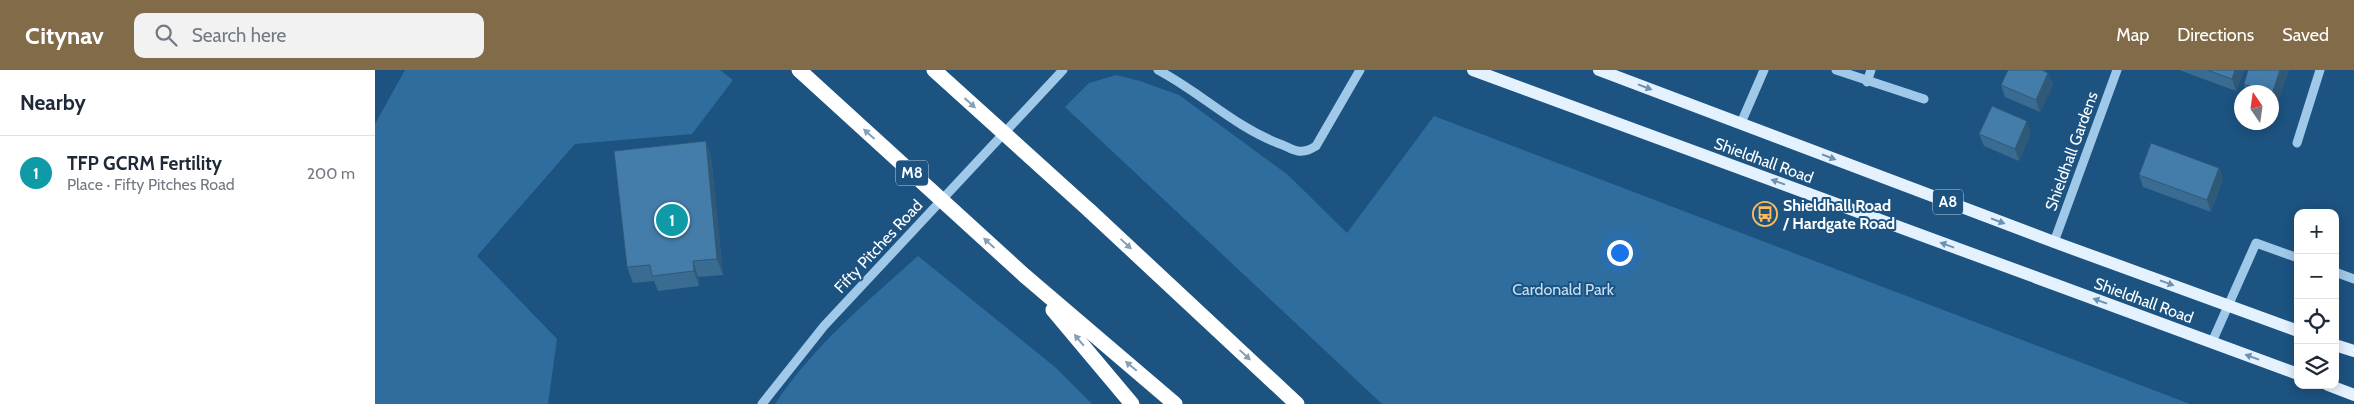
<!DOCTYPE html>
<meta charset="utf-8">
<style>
body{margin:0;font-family:Cabin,sans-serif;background:#f2f2f3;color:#1f2937}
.controls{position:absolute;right:15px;bottom:15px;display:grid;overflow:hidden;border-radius:10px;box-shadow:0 2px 12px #0003}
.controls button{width:45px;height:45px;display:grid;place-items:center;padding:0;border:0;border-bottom:1px solid #e0e1e3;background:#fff;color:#1f2937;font:25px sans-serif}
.compass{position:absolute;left:1859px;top:15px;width:45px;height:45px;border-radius:50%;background:#fff;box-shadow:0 2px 12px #0003;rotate:347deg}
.you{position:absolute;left:1244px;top:182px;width:18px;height:18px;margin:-12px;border:4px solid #fff;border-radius:50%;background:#1a73e8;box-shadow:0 0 0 8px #1a73e833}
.badge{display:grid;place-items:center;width:32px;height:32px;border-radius:50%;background:#826b49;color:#fff;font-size:16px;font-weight:700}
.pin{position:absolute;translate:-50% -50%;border:2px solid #fff;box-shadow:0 1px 5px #0006}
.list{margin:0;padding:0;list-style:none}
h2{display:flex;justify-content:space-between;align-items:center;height:65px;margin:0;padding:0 20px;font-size:21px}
h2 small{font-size:16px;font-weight:400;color:#747a83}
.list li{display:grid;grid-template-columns:32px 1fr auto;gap:15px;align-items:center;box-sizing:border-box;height:75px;padding:0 20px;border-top:1px solid #e0e1e3}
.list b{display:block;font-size:19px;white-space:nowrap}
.list p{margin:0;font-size:16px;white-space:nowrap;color:#747a83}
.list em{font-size:16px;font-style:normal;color:#747a83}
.icon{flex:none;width:28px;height:28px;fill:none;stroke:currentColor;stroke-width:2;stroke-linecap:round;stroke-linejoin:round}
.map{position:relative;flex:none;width:1979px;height:334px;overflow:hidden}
header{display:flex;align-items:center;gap:30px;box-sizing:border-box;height:70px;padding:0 25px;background:#826b49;color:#fff}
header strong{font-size:24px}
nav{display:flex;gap:28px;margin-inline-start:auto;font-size:18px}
.search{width:350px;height:45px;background:#f2f2f3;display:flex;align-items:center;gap:12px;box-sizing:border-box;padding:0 18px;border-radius:10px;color:#747a83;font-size:19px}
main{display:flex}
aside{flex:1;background:#fff}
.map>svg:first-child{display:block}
</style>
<header>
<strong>Citynav</strong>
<div class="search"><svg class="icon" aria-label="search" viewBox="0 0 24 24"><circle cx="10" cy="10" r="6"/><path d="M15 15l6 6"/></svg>Search here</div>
<nav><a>Map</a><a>Directions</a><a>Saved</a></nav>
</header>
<main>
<aside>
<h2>Nearby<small></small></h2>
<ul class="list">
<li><span class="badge" style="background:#0f9aa8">1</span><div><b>TFP GCRM Fertility</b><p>Place · Fifty Pitches Road</p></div><em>200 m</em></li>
</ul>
</aside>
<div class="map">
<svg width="1979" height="334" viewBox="0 0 1979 334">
<rect width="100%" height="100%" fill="#1c5380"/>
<g fill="#306d9f">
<path d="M30,0H345L358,10L317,64L200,74L102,186L182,269L173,334H0V54Z"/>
<path d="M741,5L765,11L804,25L913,105L972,163L1059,46L1815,334H1007L690,37L714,13Z"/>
<path d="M543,186L680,297L717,334H400C438,276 492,232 543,186Z"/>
</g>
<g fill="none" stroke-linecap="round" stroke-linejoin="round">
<g stroke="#a0c9e9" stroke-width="9">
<path d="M783,0C825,22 860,57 905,74C911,76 917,80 923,81C931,82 936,79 941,76L985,0"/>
<path d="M1461,0L1549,29"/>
<path d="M1492,12L1496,0"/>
<path d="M1366,53L1389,0"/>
<path d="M1922,73L1945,0"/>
<path d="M1679,172L1742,0"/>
<path d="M1960,202L1979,209"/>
<path d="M1837,272L1881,173L1923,188"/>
<path d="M387,334L449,256L688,0"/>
</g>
<g stroke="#e4f1fe" stroke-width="12">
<path d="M1098,0L1923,304"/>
<path d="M1224,0L1679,172L1923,261"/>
<path d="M1960,275L1979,281"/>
<path d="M1953,315L1979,325"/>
</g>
<g stroke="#fff" stroke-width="15">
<path d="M715,141L922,334"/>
<path d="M650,206L800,334"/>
<path d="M678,240L757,334"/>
</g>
<g stroke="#fff" stroke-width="15">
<path d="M424,0L650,206"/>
<path d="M559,0L715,141"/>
</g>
</g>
<g fill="#3a6c92">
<path d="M1804,0H1869L1861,21Z"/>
<path d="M1873,0H1914L1901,36L1896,34V22H1871L1869,14Z"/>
<path d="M1673,3L1678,15L1665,42L1630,27L1626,15Z"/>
<path d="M1656,63L1644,91L1609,76L1604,64Z"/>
<path d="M331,71L336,87L348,205L323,207L324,216L283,221L279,211L258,213L252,197Z"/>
<path d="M1844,98L1848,109L1836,142L1768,117L1764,105Z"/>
</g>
<g fill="#305877">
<path d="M1860,0H1869L1861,21L1857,9Z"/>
<path d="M1905,0H1914L1901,36L1897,24Z"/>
<path d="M1673,3L1678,15L1665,42L1661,30Z"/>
<path d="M1652,51L1656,63L1644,91L1640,79Z"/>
<path d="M331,71L336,87L348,205L342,189Z"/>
<path d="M1844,98L1848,109L1836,142L1832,130Z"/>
<path d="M318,191L323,207L324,216L319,201Z"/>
</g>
<g fill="#447daa" stroke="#305877">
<path d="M1633,0H1667L1673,3L1661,30L1626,15Z"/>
<path d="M1832,0H1860L1857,9Z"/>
<path d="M1873,0H1905L1897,24L1896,22H1893L1869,14Z"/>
<path d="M1617,36L1652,51L1640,79L1604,64Z"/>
<path d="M331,71L342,189L318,191L319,201L277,206L275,195L252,197L239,81Z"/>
<path d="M1776,73L1844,98L1832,130L1764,105Z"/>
</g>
<defs><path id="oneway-solid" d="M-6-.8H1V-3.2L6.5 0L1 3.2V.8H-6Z" transform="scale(1.25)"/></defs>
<g fill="#6c92b2">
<use href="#oneway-solid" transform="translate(1270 17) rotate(21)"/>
<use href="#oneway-solid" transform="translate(1454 87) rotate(21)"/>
<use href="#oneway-solid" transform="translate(1403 112) rotate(-160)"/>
<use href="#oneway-solid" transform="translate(1623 151) rotate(21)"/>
<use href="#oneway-solid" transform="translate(1572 175) rotate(-160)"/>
<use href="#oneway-solid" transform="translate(1792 213) rotate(20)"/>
<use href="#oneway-solid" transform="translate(1725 231) rotate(-160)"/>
<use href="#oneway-solid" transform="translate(1877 287) rotate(-160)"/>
</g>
<g fill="#82a0b9">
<use href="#oneway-solid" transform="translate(595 33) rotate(42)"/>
<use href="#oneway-solid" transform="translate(494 64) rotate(-138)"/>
<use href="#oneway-solid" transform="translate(614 173) rotate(-138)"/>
<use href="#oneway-solid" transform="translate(751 174) rotate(43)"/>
<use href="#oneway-solid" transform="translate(704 270) rotate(-130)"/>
<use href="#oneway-solid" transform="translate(870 285) rotate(43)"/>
<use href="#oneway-solid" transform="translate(756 296) rotate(-140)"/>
</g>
<defs>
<symbol id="bus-ring" viewBox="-11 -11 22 22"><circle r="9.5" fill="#1c5380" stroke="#fabb5e" stroke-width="1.5"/><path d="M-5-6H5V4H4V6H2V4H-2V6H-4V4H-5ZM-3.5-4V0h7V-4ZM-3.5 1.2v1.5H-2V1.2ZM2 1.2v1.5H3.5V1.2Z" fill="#fabb5e"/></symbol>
</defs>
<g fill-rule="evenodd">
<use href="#bus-ring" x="1376" y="130" width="28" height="28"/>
</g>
<g text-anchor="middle" stroke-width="4" stroke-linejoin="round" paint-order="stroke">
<g fill="#1c5380" stroke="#bbcbd9" stroke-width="1">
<rect x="521" y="90.5" width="32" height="25" rx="4"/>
<rect x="1558" y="119.5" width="30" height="25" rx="4"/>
</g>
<g font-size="15" font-weight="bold" fill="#fff">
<text x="537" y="108">M8</text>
<text x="1573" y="137">A8</text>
</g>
<g font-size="16" fill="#fff" stroke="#1c5380">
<text transform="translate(1696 81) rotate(-70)" y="6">Shieldhall Gardens</text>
<text transform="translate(1389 90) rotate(20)" y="6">Shieldhall Road</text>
<text transform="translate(503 176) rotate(-47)" y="6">Fifty Pitches Road</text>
<text transform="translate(1769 230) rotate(20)" y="6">Shieldhall Road</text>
</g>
<g font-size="16" font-weight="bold" fill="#fff" stroke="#1c5380" text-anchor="start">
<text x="1408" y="141">Shieldhall Road<tspan x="1408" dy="18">/ Hardgate Road</tspan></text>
</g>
<g font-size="16" fill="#c5e1f7" stroke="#1c5380">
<text x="1188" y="225">Cardonald Park</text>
</g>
</g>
</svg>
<div class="controls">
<button>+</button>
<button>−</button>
<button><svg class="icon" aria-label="locate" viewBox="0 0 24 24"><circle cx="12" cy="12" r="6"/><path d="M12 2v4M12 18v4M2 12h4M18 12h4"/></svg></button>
<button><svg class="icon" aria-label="layers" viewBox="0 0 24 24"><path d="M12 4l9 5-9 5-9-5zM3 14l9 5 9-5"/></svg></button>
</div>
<svg class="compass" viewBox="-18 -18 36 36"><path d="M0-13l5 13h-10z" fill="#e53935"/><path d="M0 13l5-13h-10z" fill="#747a83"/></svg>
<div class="you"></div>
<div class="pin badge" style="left:297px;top:150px;background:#0f9aa8">1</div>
</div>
</main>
